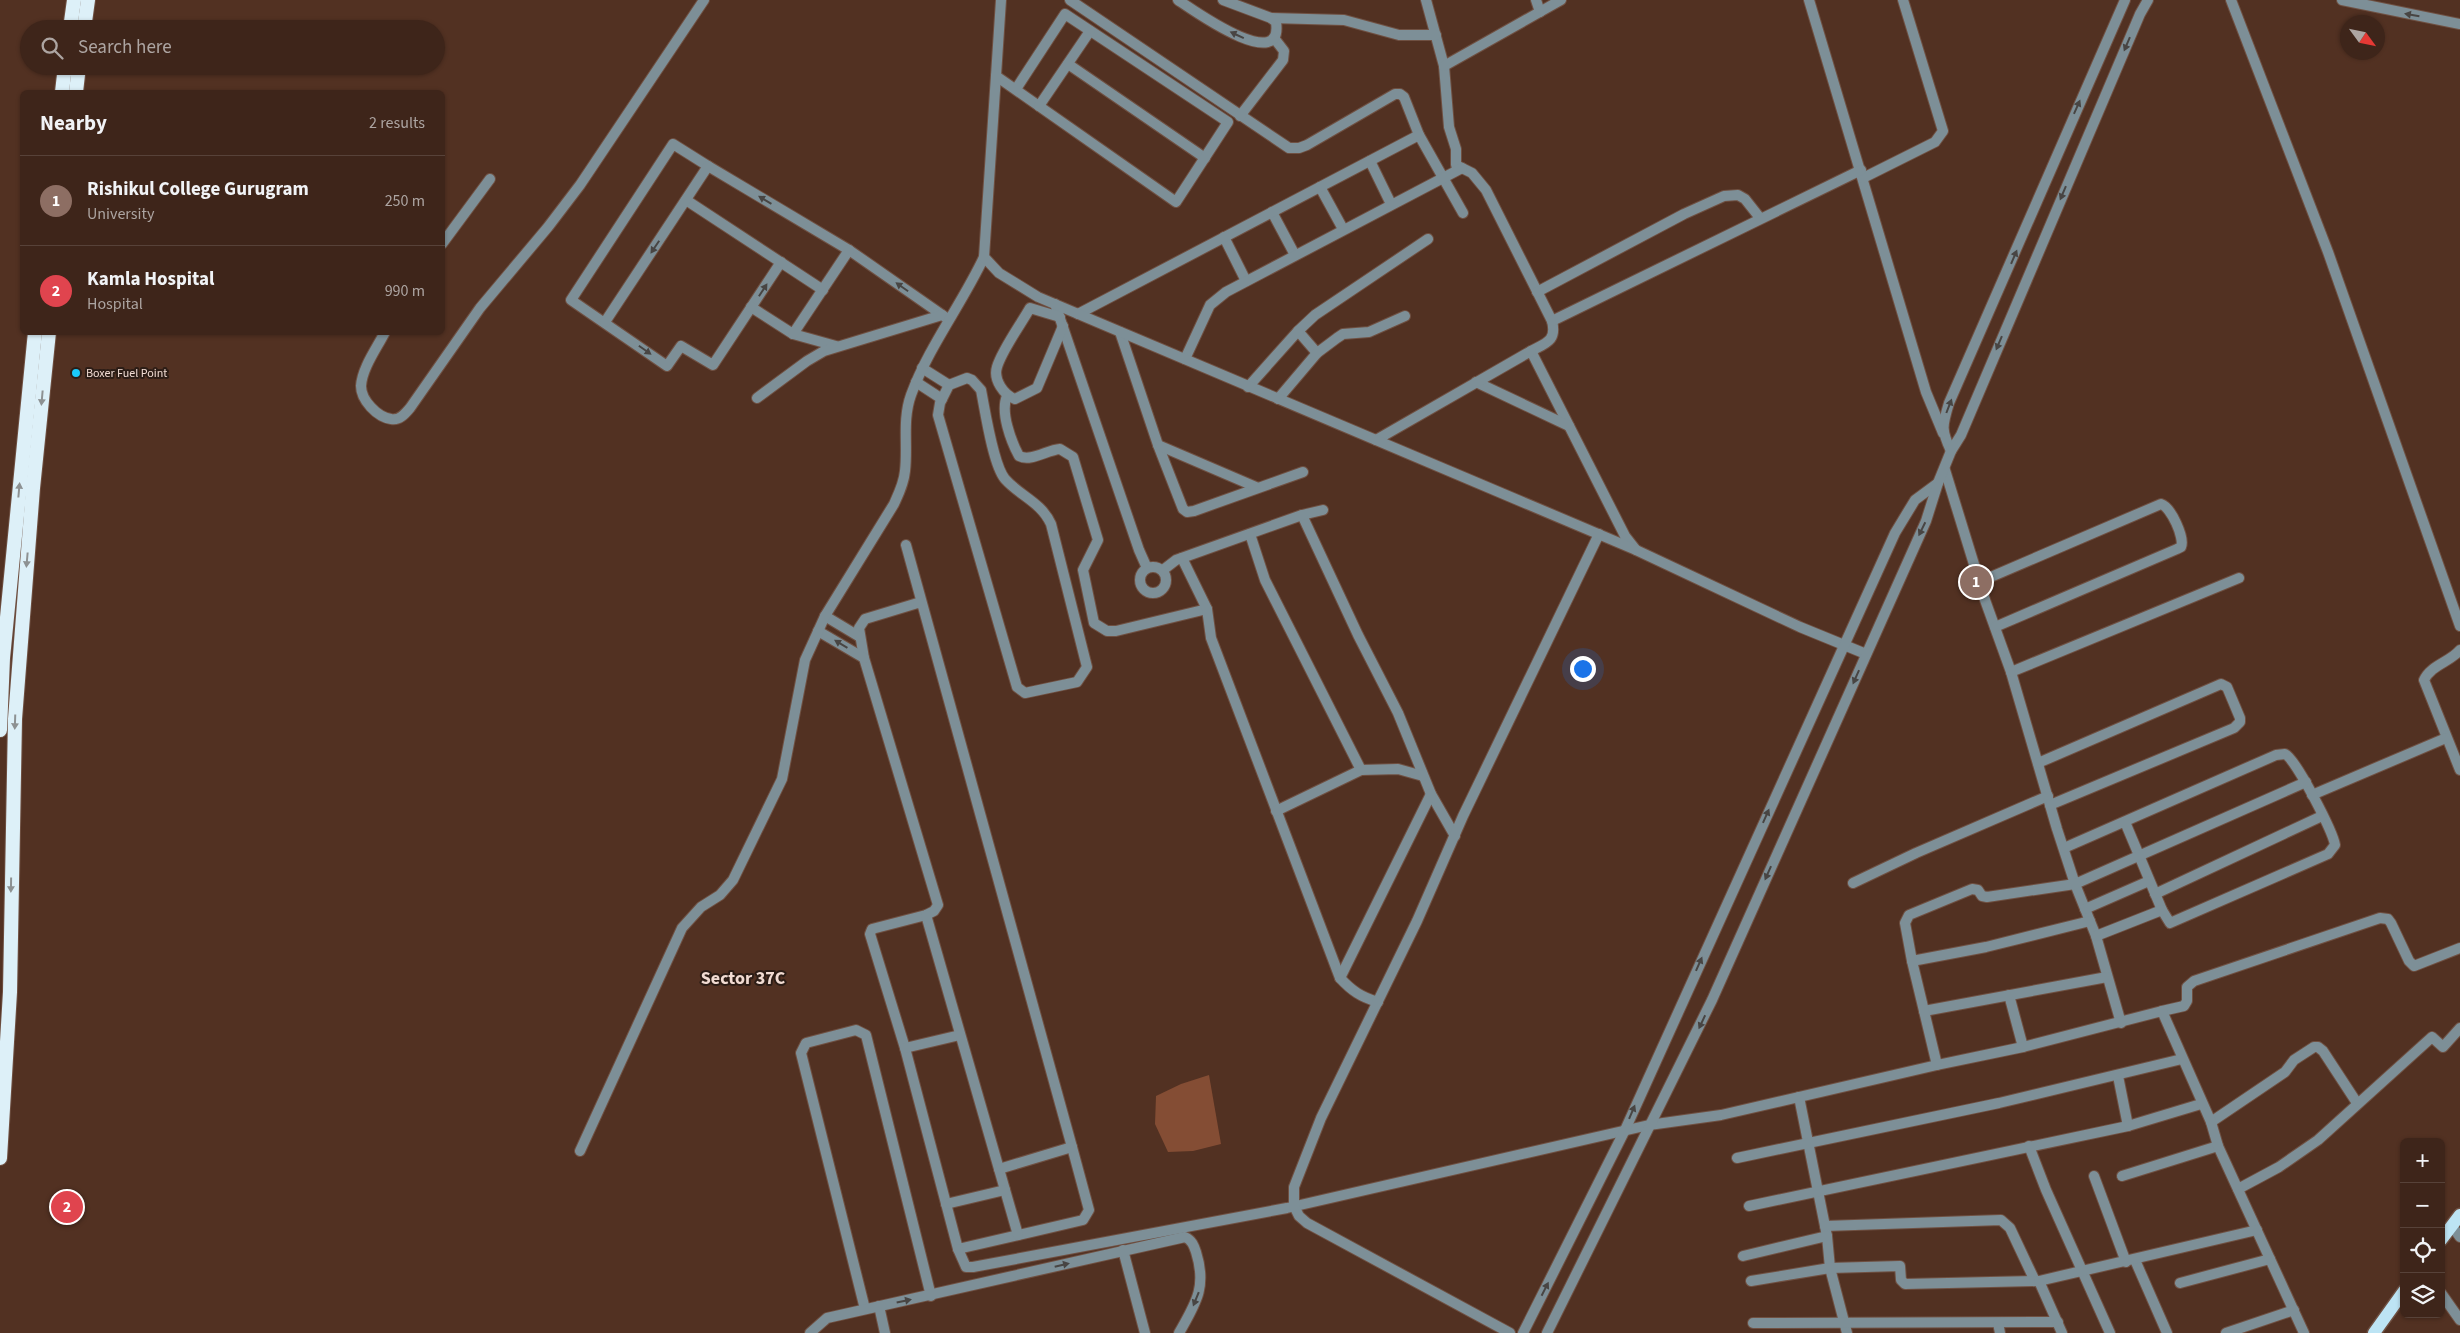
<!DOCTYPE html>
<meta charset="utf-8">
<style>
body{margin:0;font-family:"Source Sans 3",sans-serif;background:#452d23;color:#f1f3f6}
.controls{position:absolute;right:15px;bottom:15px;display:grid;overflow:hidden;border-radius:8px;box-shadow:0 1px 4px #0004}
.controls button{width:45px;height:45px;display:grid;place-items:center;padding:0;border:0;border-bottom:1px solid #574239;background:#3e251a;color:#f1f3f6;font:25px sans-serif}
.compass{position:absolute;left:2340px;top:15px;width:45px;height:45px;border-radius:50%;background:#3e251a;box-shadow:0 1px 4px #0004;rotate:123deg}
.you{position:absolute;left:1582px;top:668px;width:18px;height:18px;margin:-12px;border:4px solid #fff;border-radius:50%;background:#1a73e8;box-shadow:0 0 0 8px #1a73e833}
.badge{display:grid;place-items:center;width:32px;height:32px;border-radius:50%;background:#1acafc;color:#fff;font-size:16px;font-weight:700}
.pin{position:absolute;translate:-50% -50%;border:2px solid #fff;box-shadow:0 1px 5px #0006}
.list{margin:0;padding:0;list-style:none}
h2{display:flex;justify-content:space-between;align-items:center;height:65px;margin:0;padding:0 20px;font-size:21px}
h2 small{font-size:16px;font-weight:400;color:#ada5a2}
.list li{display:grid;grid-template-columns:32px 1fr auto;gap:15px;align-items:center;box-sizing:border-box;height:90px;padding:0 20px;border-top:1px solid #574239}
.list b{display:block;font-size:19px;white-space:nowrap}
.list p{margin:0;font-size:16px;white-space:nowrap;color:#ada5a2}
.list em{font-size:16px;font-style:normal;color:#ada5a2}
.icon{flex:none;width:28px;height:28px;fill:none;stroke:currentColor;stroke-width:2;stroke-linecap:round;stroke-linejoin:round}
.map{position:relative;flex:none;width:2460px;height:1333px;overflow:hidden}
.search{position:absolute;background:#3e251a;box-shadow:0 1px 4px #0004;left:20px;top:20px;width:425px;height:55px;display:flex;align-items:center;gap:12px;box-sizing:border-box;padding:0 18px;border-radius:28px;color:#ada5a2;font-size:19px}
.panel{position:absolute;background:#3e251a;box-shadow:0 1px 4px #0004;left:20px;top:90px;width:425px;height:245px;border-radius:8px}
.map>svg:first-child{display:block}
</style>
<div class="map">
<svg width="2460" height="1333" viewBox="0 0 2460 1333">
<rect width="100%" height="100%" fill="#523122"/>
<path fill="#844d34" d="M1209,1075L1221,1144L1193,1151L1168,1152L1155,1124L1156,1096L1181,1084Z"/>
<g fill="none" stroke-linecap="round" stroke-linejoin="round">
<defs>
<g id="minor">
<path d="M1070,0L1289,148H1299L1307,145L1395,94H1400L1404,97L1419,135L1463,213"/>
<path d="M1426,0L1444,66L1449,127L1456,149V165L1472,173L1486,190L1552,321C1557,341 1546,343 1531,351L1625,536L1636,550"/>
<path d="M1536,0L1540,12"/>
<path d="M1809,0L1926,392L1943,433"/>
<path d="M2231,0L2328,252L2460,626"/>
<path d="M1271,18L1344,20L1399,35H1436"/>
<path d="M1068,64L1205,158"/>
<path d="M1444,66L1561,0"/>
<path d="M996,76L1176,202L1228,122L1065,14L1016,89"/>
<path d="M1039,106L1090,31"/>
<path d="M1240,116L1283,60L1284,51L1274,38"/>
<path d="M1370,161L1391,204"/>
<path d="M708,166L673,144L571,300L667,366L681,346L713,365L781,262"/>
<path d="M1863,178L1935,142L1943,131L1903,0"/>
<path d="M1320,187L1343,229"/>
<path d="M686,200L823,290"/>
<path d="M1272,212L1295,255"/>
<path d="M1224,237L1246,281"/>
<path d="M442,244L490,179"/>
<path d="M1537,292L1684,214L1724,196L1738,195L1745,199L1760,218"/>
<path d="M1055,304L1139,550L1147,568"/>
<path d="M751,307L793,334L836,346"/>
<path d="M1078,314L1419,135"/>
<path d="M1060,317L1030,308C1021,324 1002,350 997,367C993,380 1004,395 1015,399L1037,388L1063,326"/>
<path d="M1552,321L1861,170"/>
<path d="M605,322L708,166L849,250L948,319"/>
<path d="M1298,331L1317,353"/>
<path d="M385,332C377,348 362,368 361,386C361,400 377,417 391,419C399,421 405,414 410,408L480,308L548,227L580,185L704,0"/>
<path d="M1120,332L1158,445L1183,509L1187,512L1194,511L1303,472"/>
<path d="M793,334L849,250"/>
<path d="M1185,359L1210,305L1226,292L1462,168"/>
<path d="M922,368L949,385"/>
<path d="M967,378L972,380L981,390C985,410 993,465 1005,479C1020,496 1041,502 1051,524L1087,667L1077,682L1025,693L1017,687L938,415L940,403L949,385Z"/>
<path d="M916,382L942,399"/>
<path d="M1476,382L1569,426"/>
<path d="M1248,387L1298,331L1315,315L1428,239"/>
<path d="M1007,396C1000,412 1011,441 1019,456C1031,462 1047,450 1060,449L1073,457L1098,540L1083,570L1094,623L1107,631H1116L1207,609"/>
<path d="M757,398L807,361L824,351L942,315"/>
<path d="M1278,399L1317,353L1337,338L1343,334L1369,332L1405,316"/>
<path d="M1376,440L1531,351"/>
<path d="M1158,445L1256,487"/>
<path d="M1945,470L1985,600L2011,672L2057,829L2075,884L2096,936L2121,1023"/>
<path d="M1302,515L1358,635L1398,713L1431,794L1455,836"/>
<path d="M1250,534L1265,580L1361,770"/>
<path d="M906,545L1072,1147L1089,1210L1083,1220L958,1249L905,1048L870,934L872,929L926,915L934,911L938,905L864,658L859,628L865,619L921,602"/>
<path d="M1182,558L1207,609L1211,638L1340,978C1352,991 1361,997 1378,1002"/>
<circle cx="1153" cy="580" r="13"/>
<path d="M1163,570L1176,560L1302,515L1323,510"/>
<path d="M1979,582L2161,504C2171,507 2185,538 2181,547L2177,549L1995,627"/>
<path d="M825,616L860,637"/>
<path d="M818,631L864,658"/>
<path d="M2460,650C2450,662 2431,665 2424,680L2460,770"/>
<path d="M2011,672L2239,578"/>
<path d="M2038,763L2221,684L2227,687L2240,718V722L2234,728L2050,805"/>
<path d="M2312,795L2446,738"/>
<path d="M1276,811L1361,770L1398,769L1423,776"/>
<path d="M2064,848L2276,755L2285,754C2296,759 2333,832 2335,845L2328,854L2170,923L2162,910L2125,822"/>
<path d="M1853,883L1916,853L2048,796"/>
<path d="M2155,894L2322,816"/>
<path d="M2085,909L2149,881"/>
<path d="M926,915L1018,1235"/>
<path d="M2096,936L2162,910"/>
<path d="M1912,961L1986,947L2090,921"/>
<path d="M1340,978L1431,794"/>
<path d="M2009,995L2023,1047"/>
<path d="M1924,1011L2107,977"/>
<path d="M2162,1011L2184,1006L2187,1001V987L2194,981L2380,918L2388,919L2391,923L2409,961L2414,966L2460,948"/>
<path d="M905,1048L960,1035"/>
<path d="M1937,1065L1912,961L1905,923L1909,915L1972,889L1978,890L1982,896L1987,897L2075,884L2306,782"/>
<path d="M2118,1076L2128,1126"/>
<path d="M1799,1097L1827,1236L1830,1268L1847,1333"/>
<path d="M2211,1122L2285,1072L2294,1060L2314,1047H2318L2323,1051L2357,1103"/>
<path d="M2029,1146L2046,1190L2110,1333"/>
<path d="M580,1151L682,928L701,907L720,895L733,880L782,779L805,660L825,616L894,504C899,493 904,483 905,471C908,446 902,420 911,395C929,346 962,304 984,257"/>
<path d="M1737,1158L1999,1103L2182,1059"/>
<path d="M999,1169L1072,1147"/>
<path d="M2094,1176L2126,1262"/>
<path d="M2122,1176L2218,1146"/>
<path d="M2238,1189L2279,1167L2318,1140L2432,1037L2443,1047L2460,1028"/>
<path d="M946,1204L1005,1190"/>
<path d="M1749,1206L2128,1126L2201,1104"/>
<path d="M1825,1226L2001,1220L2010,1228L2035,1281"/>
<path d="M2452,1226L2460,1237"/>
<path d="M958,1249L966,1267H973L1287,1208L1649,1125L1721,1115L1937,1065L2023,1047L2162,1011L2211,1122L2218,1146L2304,1333"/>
<path d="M1123,1250L1145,1333"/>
<path d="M1743,1256L1827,1236"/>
<path d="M2135,1260L2167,1333"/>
<path d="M1751,1281L1830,1268L1900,1266L1901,1280L1905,1284L2039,1281"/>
<path d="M2180,1283L2270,1259"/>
<path d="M2441,1293L2460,1320"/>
<path d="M879,1306L885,1333"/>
<path d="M865,1309L801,1053L806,1043L856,1030L866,1035L931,1296"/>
<path d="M1753,1323L2058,1322"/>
<path d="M1998,1323L2000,1333"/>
<path d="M810,1333L827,1318L1185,1237C1192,1240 1194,1246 1196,1252C1207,1287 1196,1303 1179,1333"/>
<path d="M1510,1333L1307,1223L1299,1216L1294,1206V1187L1321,1118L1417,921L1463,816L1599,534"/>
<path d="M2062,1333L2039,1281L2257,1230"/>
<path d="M2226,1333L2294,1310"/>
</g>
<g id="tertiary">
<path d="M1001,0L984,257L999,273L1038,297L1636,550L1800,627L1866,654"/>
<path d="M1178,0C1193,10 1284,75 1276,22L1271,18L1223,0"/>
<path d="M2342,0L2460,24"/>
<path d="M1951,451C1941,430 1942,426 1949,403L2125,0"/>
<path d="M1523,1333L1625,1130L1895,533L1915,500L1938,483"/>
<path d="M1547,1333L1712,1000L1926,521L1938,483L1951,451L1961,435L2140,14L2148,0"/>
</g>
<g id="primary">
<path d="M2441,1240L2460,1215"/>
<path d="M2374,1333L2404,1291"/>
</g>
<g id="trunk">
<path d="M70,29L74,0"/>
<path d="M84,29L88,0"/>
<path d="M62,92L65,66"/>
<path d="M76,92L79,66"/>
<path d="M0,730L3,658L35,332"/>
<path d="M0,1158L10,992L15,719L33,488L49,332"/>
</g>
</defs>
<use href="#minor" stroke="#6f5042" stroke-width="12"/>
<use href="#tertiary" stroke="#6f5042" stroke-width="12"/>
<use href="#primary" stroke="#6f5042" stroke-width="15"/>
<use href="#trunk" stroke="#6f5042" stroke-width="16"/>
<use href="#minor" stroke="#7d8f97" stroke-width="10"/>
<use href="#tertiary" stroke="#7d8f97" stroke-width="10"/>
<use href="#primary" stroke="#bde4f4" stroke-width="12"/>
<use href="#trunk" stroke="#ddf0f8" stroke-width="14"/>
</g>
<defs><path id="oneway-solid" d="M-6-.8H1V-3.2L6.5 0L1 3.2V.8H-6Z" transform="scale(1.25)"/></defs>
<g fill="#484543">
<use href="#oneway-solid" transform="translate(2412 15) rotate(-170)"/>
<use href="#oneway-solid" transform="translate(1237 35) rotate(-155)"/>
<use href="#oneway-solid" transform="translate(2127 44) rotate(113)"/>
<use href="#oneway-solid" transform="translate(2077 107) rotate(-66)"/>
<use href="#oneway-solid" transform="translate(2063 193) rotate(113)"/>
<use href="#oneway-solid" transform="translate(765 200) rotate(-149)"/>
<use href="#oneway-solid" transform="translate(655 247) rotate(124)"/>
<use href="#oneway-solid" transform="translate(2014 257) rotate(-67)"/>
<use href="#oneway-solid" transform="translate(902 287) rotate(-145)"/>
<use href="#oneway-solid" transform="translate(763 290) rotate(-57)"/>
<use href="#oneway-solid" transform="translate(1999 343) rotate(113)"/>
<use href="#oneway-solid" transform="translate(645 350) rotate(35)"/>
<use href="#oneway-solid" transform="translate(1949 406) rotate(-69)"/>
<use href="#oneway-solid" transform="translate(1922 529) rotate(116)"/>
<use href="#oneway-solid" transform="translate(841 644) rotate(-149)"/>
<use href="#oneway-solid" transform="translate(1856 677) rotate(114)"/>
<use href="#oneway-solid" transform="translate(1766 816) rotate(-66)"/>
<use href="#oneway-solid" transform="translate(1768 873) rotate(114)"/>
<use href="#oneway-solid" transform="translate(1699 964) rotate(-66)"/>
<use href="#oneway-solid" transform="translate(1702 1022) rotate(115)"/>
<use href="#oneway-solid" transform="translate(1632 1112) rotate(-67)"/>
<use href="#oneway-solid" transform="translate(1062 1265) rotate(-13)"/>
<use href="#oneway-solid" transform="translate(1545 1289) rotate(-63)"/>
<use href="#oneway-solid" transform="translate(1196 1299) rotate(112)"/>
<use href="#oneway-solid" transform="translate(904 1301) rotate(-12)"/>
</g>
<g fill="#8d9192">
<use href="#oneway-solid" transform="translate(42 398) rotate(95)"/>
<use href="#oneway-solid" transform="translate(19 490) rotate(-85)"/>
<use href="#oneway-solid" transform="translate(27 560) rotate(95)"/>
<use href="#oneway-solid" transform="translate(15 722) rotate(92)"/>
<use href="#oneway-solid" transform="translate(11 885) rotate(91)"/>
</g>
<circle fill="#1acafc" stroke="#2c1d16" stroke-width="2" cx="76" cy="373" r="5"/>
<g text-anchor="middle" stroke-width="4" stroke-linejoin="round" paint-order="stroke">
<g font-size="12" fill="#f1dbd2" stroke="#2c1d16" text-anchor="start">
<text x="86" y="377">Boxer Fuel Point</text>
</g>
<g font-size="18" font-weight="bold" fill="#f1dbd2" stroke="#2c1d16">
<text x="743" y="984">Sector 37C</text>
</g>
</g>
</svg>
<div class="controls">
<button>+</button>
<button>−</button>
<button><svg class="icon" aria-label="locate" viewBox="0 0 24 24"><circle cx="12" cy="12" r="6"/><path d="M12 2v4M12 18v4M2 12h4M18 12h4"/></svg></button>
<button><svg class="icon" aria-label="layers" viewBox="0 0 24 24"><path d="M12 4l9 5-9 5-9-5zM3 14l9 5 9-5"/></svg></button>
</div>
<svg class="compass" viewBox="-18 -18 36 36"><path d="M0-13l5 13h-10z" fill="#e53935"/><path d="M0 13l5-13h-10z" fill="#ada5a2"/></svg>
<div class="you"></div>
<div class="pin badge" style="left:1976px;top:582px;background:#8d6e63">1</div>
<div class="pin badge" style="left:67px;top:1207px;background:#e0444e">2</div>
<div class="search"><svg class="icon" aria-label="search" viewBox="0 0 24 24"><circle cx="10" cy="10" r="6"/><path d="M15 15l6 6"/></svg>Search here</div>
<section class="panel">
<h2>Nearby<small>2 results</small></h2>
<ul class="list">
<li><span class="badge" style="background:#8d6e63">1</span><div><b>Rishikul College Gurugram</b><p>University</p></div><em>250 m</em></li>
<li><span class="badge" style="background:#e0444e">2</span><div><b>Kamla Hospital</b><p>Hospital</p></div><em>990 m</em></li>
</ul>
</section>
</div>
